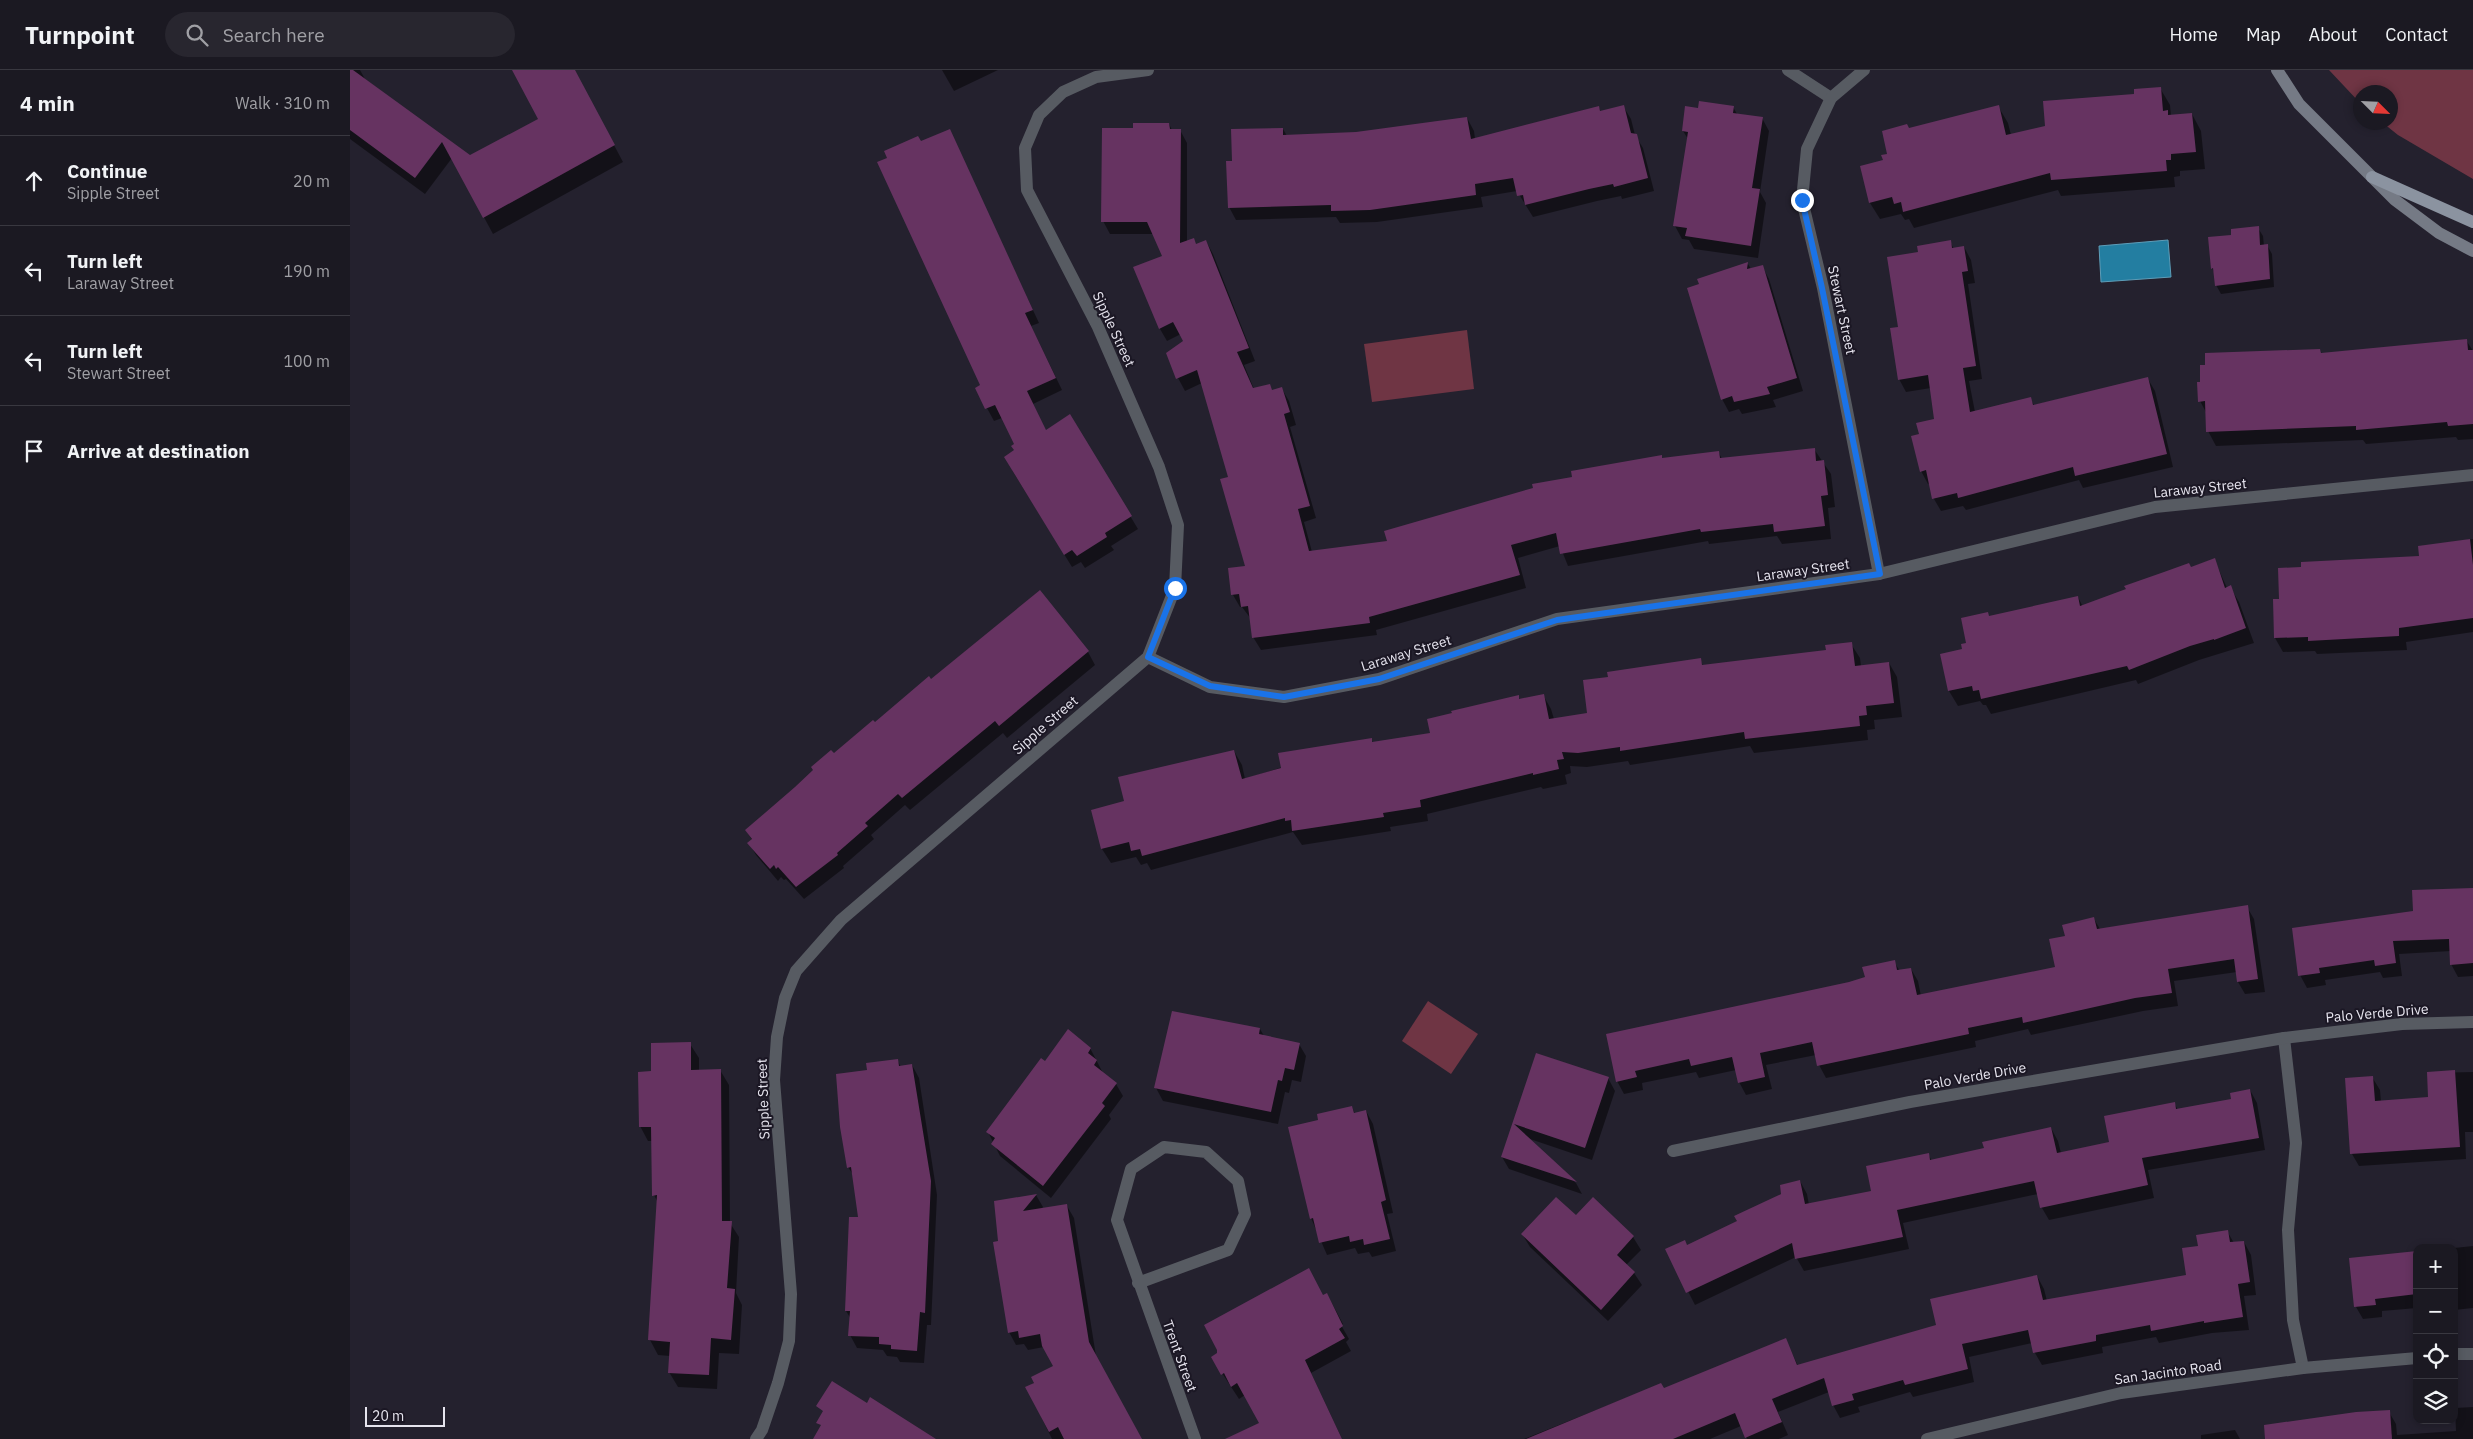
<!DOCTYPE html>
<meta charset="utf-8">
<style>
body{margin:0;font-family:"IBM Plex Sans",sans-serif;background:#28262f;color:#f1f3f6}
.controls{position:absolute;right:15px;bottom:15px;display:grid;overflow:hidden;border-radius:10px;box-shadow:0 2px 8px #0003}
.controls button{width:45px;height:45px;display:grid;place-items:center;padding:0;border:0;border-bottom:1px solid #393840;background:#1b1922;color:#f1f3f6;font:25px sans-serif}
.compass{position:absolute;left:2003px;top:15px;width:45px;height:45px;border-radius:50%;background:#1b1922;box-shadow:0 2px 8px #0003;rotate:114deg}
.scale{position:absolute;left:15px;bottom:12px;width:80px;box-sizing:border-box;padding-left:5px;border:2px solid #e6e4ee;border-top:0;font-size:14px;line-height:18px;white-space:nowrap;color:#e6e4ee;-webkit-text-stroke:4px #1b1724;paint-order:stroke}
.stop{position:absolute;width:15px;height:15px;margin:-11px;border:4px solid #1a73e8;border-radius:50%;background:#fff}
.stop.end{background:#1a73e8;border-color:#fff;box-shadow:0 1px 5px #0008}
.list{margin:0;padding:0;list-style:none}
h2{display:flex;justify-content:space-between;align-items:center;height:65px;margin:0;padding:0 20px;font-size:21px}
h2 small{font-size:16px;font-weight:400;color:#a0a0a5}
.list li{display:grid;grid-template-columns:32px 1fr auto;gap:15px;align-items:center;box-sizing:border-box;height:90px;padding:0 20px;border-top:1px solid #393840}
.list b{display:block;font-size:19px;white-space:nowrap}
.list p{margin:0;font-size:16px;white-space:nowrap;color:#a0a0a5}
.list em{font-size:16px;font-style:normal;color:#a0a0a5}
.icon{flex:none;width:28px;height:28px;fill:none;stroke:currentColor;stroke-width:2;stroke-linecap:round;stroke-linejoin:round}
.map{position:relative;flex:none;width:2123px;height:1369px;overflow:hidden}
header{display:flex;align-items:center;gap:30px;box-sizing:border-box;height:70px;padding:0 25px;background:#1b1922;border-bottom:1px solid #393840}
header strong{font-size:24px}
nav{display:flex;gap:28px;margin-inline-start:auto;font-size:18px}
.search{width:350px;height:45px;background:#28262f;display:flex;align-items:center;gap:12px;box-sizing:border-box;padding:0 18px;border-radius:28px;color:#a0a0a5;font-size:19px}
main{display:flex}
aside{flex:1;background:#1b1922}
.map>svg:first-child{display:block}
</style>
<header>
<strong>Turnpoint</strong>
<div class="search"><svg class="icon" aria-label="search" viewBox="0 0 24 24"><circle cx="10" cy="10" r="6"/><path d="M15 15l6 6"/></svg>Search here</div>
<nav><a>Home</a><a>Map</a><a>About</a><a>Contact</a></nav>
</header>
<main>
<aside>
<h2>4 min<small>Walk · 310 m</small></h2>
<ul class="list">
<li><svg class="icon" aria-label="ahead" viewBox="0 0 24 24"><path d="M12 20V5M6 11l6-6 6 6"/></svg><div><b>Continue</b><p>Sipple Street</p></div><em>20 m</em></li>
<li><svg class="icon" aria-label="left" viewBox="0 0 24 24"><path d="M17 20v-9H6M10 6l-5 5 5 5"/></svg><div><b>Turn left</b><p>Laraway Street</p></div><em>190 m</em></li>
<li><svg class="icon" aria-label="left" viewBox="0 0 24 24"><path d="M17 20v-9H6M10 6l-5 5 5 5"/></svg><div><b>Turn left</b><p>Stewart Street</p></div><em>100 m</em></li>
<li><svg class="icon" aria-label="arrive" viewBox="0 0 24 24"><path d="M6 21V4h12l-3 4 3 4H6"/></svg><div><b>Arrive at destination</b></div></li>
</ul>
</aside>
<div class="map">
<svg width="2123" height="1369" viewBox="0 0 2123 1369">
<rect width="100%" height="100%" fill="#24212e"/>
<g fill="#6f3544">
<path d="M1979,0H2123V109L2048,65L2033,53L2040,52V22H2010V33Z"/>
<path d="M1117,260L1124,319L1022,332L1014,274Z"/>
<path d="M1078,931L1128,964L1101,1004L1052,971Z"/>
</g>
<path fill="#237ea1" stroke="#5e9db8" d="M1818,170L1821,207L1751,212L1749,176Z"/>
<g fill="#0007">
<path d="M0,0H10L15,9L120,87L190,50L164,0H224L273,92L143,164L102,88L75,124L0,69Z"/>
<path d="M592,0H648L604,21Z"/>
<path d="M1810,18L1820,35L1821,46L1842,44L1851,61L1855,99L1830,101V106L1824,107L1825,117L1711,126L1708,120L1564,158L1559,149L1555,150L1551,144L1530,149L1520,133L1511,97L1534,91L1559,59L1648,36L1658,53L1661,65L1696,57Z"/>
<path d="M1273,36L1281,49L1285,65L1293,78L1304,121L1272,129L1271,126L1247,131L1183,147L1167,121L1131,127L1133,137L1027,152L990,153L986,147L886,150L879,137L883,92L933,59L937,66L1007,63L1117,48L1124,61L1125,69L1249,38L1251,42Z"/>
<path d="M1383,37L1387,44L1412,48L1419,61L1410,122L1416,133L1408,188L1344,179L1339,170L1332,169L1325,156L1338,69L1333,61Z"/>
<path d="M819,54L822,60H830L837,73V172L847,175L856,171L863,184L905,291L894,295L904,319L923,321L932,319L939,331L946,355L940,357L966,448L954,452L962,482L1039,472L1312,389L1369,383L1372,389L1464,379L1481,404L1485,437L1478,438L1481,469L1432,474L1427,466L1359,474L1358,471L1218,496L1210,476L1168,488L1176,518L1026,560L1027,565L911,580L903,567L901,549L892,537H890L883,525L897,497L880,408L852,313L835,321L828,308L835,272L831,264L817,271L810,259L814,186L804,164H760L753,151L784,60Z"/>
<path d="M599,60L689,253L681,256L712,320L683,334L696,361L720,346L788,459L761,476L764,480L735,498L731,492L722,497L662,400L665,374L652,348L644,351L626,318L632,315L570,73Z"/>
<path d="M1908,158L1913,166L1914,176L1917,175L1922,184L1924,217L1871,224L1866,215L1865,204L1862,198L1883,167Z"/>
<path d="M1600,172L1604,179L1614,177L1621,190L1625,213L1618,214L1632,309L1619,311L1625,342L1680,329L1684,335L1798,309L1805,321L1823,397L1733,418L1729,410L1616,440L1613,436L1591,441L1584,429L1580,413L1578,414L1571,401L1570,365L1585,350L1581,318L1556,322L1549,309L1550,258L1569,183Z"/>
<path d="M1398,194L1401,199L1412,196L1419,209L1453,321L1423,330L1426,337L1392,344L1389,339L1379,342L1372,329L1349,210Z"/>
<path d="M2116,270L2123,281V369L2108,370L2106,367L2016,374L2013,370L1866,376L1858,361L1857,344L1850,331L1970,280L1972,284Z"/>
<path d="M2123,469V562L2056,572L2057,580L1967,584L1965,581L1933,582L1925,568L1930,530L2070,487L2069,477Z"/>
<path d="M1864,489L1877,518L1880,517L1889,532L1904,573L1849,590L1788,614L1786,610L1641,644L1636,635H1633L1630,631L1608,636L1599,621L1591,585L1614,580L1639,547L1728,527L1733,537Z"/>
<path d="M689,521L738,582L745,595L657,668L653,663L560,740L555,735L521,765L524,769L493,796L494,798L454,829L436,809L434,810L431,807L428,811L406,785L399,773L402,770L396,760L484,685L581,610Z"/>
<path d="M1501,574L1510,588L1511,596L1539,593L1547,607L1552,647L1524,650L1525,659L1517,660L1518,670L1404,683L1400,676L1280,695L1278,691L1237,697L1220,696L1221,703L1215,705L1217,714L1193,719L1191,717L1077,744L1078,751L1040,757L1041,761L952,775L943,762L801,800L797,793L791,795L786,787L761,793L752,779L743,740L776,732L884,681L892,695L895,709L1021,669L1023,673L1082,664L1168,627L1170,630L1193,625L1201,639L1204,649L1239,644L1259,608L1350,590L1353,596L1477,581Z"/>
<path d="M2123,819V906L2108,907L2101,894V881L2049,884L2052,906L2033,908L2030,902L1975,910L1976,915L1957,918L1950,905L2064,842Z"/>
<path d="M1897,837L1904,849L1915,922L1895,924L1888,912L1887,902L1824,911L1828,936L1793,941L1681,965L1678,959L1625,971L1626,977L1476,1008L1469,995L1466,985L1416,995L1422,1019L1396,1025L1389,1012L1386,1000L1349,1008L1346,1002L1292,1013L1293,1020L1274,1024L1267,1011L1257,965L1499,913L1516,908L1544,892L1550,901L1561,899L1568,911L1571,926L1706,898L1716,867L1744,849L1750,859Z"/>
<path d="M910,959L914,966L949,974L956,986L951,1012L942,1010L939,1023L935,1022L928,1054L813,1031L806,1018Z"/>
<path d="M340,974L349,988V1001L370,1000L379,1015L380,1153L389,1167L386,1223L392,1235L389,1284L369,1283L367,1319L328,1317L319,1302L320,1286L308,1285L300,1270L308,1133L304,1125L303,1071H298L290,1056L302,1003Z"/>
<path d="M740,978L754,1005L766,1014L773,1026L759,1045L761,1049L701,1128L650,1086L638,1062Z"/>
<path d="M1187,984L1258,1008L1265,1021L1242,1090L1177,1068L1226,1113L1232,1124L1159,1099L1152,1087Z"/>
<path d="M547,990L551,997L562,995L569,1008L587,1125L581,1255H577L574,1293L550,1292L547,1287L537,1286L533,1280L507,1278L500,1265L501,1249L496,1241L510,1148L504,1106L498,1097L519,1001Z"/>
<path d="M2123,1002V1062H2115L2116,1089L2009,1096L2002,1084L2022,1007L2030,1020L2031,1032L2080,1029L2078,1003Z"/>
<path d="M1900,1020L1907,1033L1915,1080L1798,1100L1804,1128L1699,1150L1692,1138L1688,1124L1553,1153L1559,1179L1454,1201L1446,1187L1345,1235L1317,1180L1337,1177L1389,1152L1450,1111L1457,1124L1459,1135L1522,1122L1578,1084L1582,1091L1635,1079L1701,1058L1708,1071L1711,1083L1761,1073L1824,1033L1828,1040L1882,1030Z"/>
<path d="M1002,1037L1005,1044L1016,1041L1023,1054L1043,1143L1037,1144L1046,1181L1022,1187L1019,1182L1008,1184L1005,1178L977,1185L961,1148L969,1051Z"/>
<path d="M686,1125L693,1137L691,1140L717,1136L724,1148L746,1286L791,1369H702L677,1318L705,1297L694,1277L678,1280L674,1274L666,1275L659,1262L645,1132Z"/>
<path d="M1243,1129L1283,1167L1291,1180L1276,1195L1284,1203L1292,1215L1258,1251L1180,1177L1172,1164L1226,1147Z"/>
<path d="M1877,1161L1884,1173L1894,1172L1901,1185L1906,1225L1894,1226L1899,1260L1862,1263L1809,1273L1806,1267L1752,1277L1753,1283L1692,1295L1685,1283L1682,1273L1619,1287L1624,1312L1563,1327L1560,1322L1508,1337L1510,1342L1490,1348L1483,1335L1479,1322L1428,1342L1438,1365L1429,1369H1397L1391,1356L1360,1369H1174L1311,1314L1314,1320L1436,1270L1448,1296L1588,1256L1687,1206L1694,1219L1697,1231L1837,1206L1849,1177Z"/>
<path d="M2123,1176V1238L2104,1240V1178Z"/>
<path d="M2067,1182V1238L2032,1241V1247L2013,1249L2006,1237Z"/>
<path d="M977,1224L993,1254L991,1255L999,1269L996,1272L1001,1281L961,1303L992,1369H905L911,1354L895,1325L889,1329L870,1300Z"/>
<path d="M2123,1337V1369H1948L2039,1342L2046,1354L2047,1365L2106,1361L2105,1338Z"/>
<path d="M1885,1360L1890,1369H1851V1365Z"/>
</g>
<g fill="#663361">
<path d="M0,0H3L120,85L188,49L162,0H225L265,75L133,148L92,72L65,108L0,60Z"/>
<path d="M1811,17L1813,41L1818,40V45L1842,43L1846,82L1821,84V90H1816L1817,101L1701,110L1700,103L1553,142L1551,132L1544,134L1542,127L1519,133L1510,96L1533,90L1531,85L1537,84L1532,61L1557,54L1559,58L1649,35L1656,65L1695,56L1693,31L1784,24V19Z"/>
<path d="M1349,31L1384,36L1383,43L1413,47L1402,118L1410,119L1401,176L1335,166L1337,158L1323,156L1338,62L1332,61L1335,36L1348,38Z"/>
<path d="M1274,35L1281,63L1287,64L1298,108L1264,117L1263,114L1239,119L1175,135L1173,125L1167,126L1163,108L1125,114L1126,125L1020,140L981,141V135L878,138L876,91H882L881,59L933,58V65L1006,62L1117,47L1121,69L1249,36L1250,41Z"/>
<path d="M783,53H819L820,59H831L830,173L844,168L846,174L856,170L899,278L887,282L903,318L920,314L922,320L932,317L940,342L934,344L960,436L948,439L959,481L1037,471L1034,461L1183,418L1182,414L1222,407L1221,401L1312,385V388L1369,381L1370,388L1465,378L1466,391L1474,390L1478,425L1471,426L1475,456L1424,462L1423,454L1351,462L1350,459L1210,484L1206,463L1161,475L1170,505L1019,547L1020,553L902,568L898,536L891,537L889,524L881,525L878,498L895,496L870,409L878,407L847,300L826,309L816,283L833,271L823,252L809,259L783,197L812,186L797,152H751L752,58H783Z"/>
<path d="M600,59L683,240L675,243L706,308L677,321L696,360L720,344L782,446L755,463L757,467L727,486L722,480L714,485L654,387L664,380L661,376L664,374L645,335L635,339L625,318L630,315L527,92L537,88L534,81L568,66L571,71Z"/>
<path d="M1909,156L1910,175L1918,174L1920,209L1865,216L1863,198L1861,199L1858,167L1881,165V159Z"/>
<path d="M1601,170L1602,178L1614,176L1618,201L1612,202L1626,296L1613,298L1620,342L1681,327L1683,335L1798,307L1817,384L1725,406L1723,397L1608,428L1607,423L1582,429L1576,400L1570,402L1561,366L1569,364L1566,353L1584,349L1578,305L1548,310L1540,258L1548,257L1537,187L1568,182L1567,176Z"/>
<path d="M1398,192L1397,199L1413,195L1447,308L1417,317L1420,324L1384,332L1382,326L1371,330L1337,218L1349,214L1347,209Z"/>
<path d="M2117,269L2118,280H2123V354L2098,356L2097,352L2006,360V356L1856,362L1855,331L1848,332L1847,312H1850V295H1855V283L1970,279L1971,283Z"/>
<path d="M2120,469L2123,495V548L2049,558V566L1958,571V567L1924,568L1923,529H1929L1928,498L1951,497V492L2069,486L2068,476Z"/>
<path d="M1865,488L1875,518L1881,515L1896,558L1864,570V569L1840,576L1779,600L1777,596L1631,629L1629,620L1623,621L1622,616L1598,621L1590,584L1612,579L1611,574L1616,573L1611,548L1638,542L1639,546L1728,526L1730,536L1776,519L1774,516L1814,502L1839,493L1841,497Z"/>
<path d="M690,520L739,581L649,656L645,651L552,728L548,724L515,753L518,756L487,783L488,785L446,817L428,797L426,799L424,795L420,799L397,773L402,769L395,760L445,717L463,700L461,697L481,680L484,683L523,650L525,652L579,606L581,609Z"/>
<path d="M1502,572L1505,596L1539,592L1544,633L1516,636L1517,645L1509,646L1510,656L1395,669L1394,662L1270,681V677L1228,683L1212,682L1214,689L1207,690L1209,699L1183,705V703L1070,730L1071,737L1033,743L1034,747L942,761L941,750L935,751V748L792,786L790,779L781,781L779,772L751,779L741,740L774,731L768,707L884,680L892,709L931,698L928,683L1022,668V672L1080,663L1077,649L1102,643L1101,641L1169,625V629L1194,624L1199,649L1237,643L1233,610L1258,607L1257,602L1351,588L1352,595L1476,580L1475,575Z"/>
<path d="M2123,818V893L2100,895L2099,869L2043,871L2046,893L2025,896L2024,890L1969,898L1970,903L1948,906L1942,858L2063,841L2062,820Z"/>
<path d="M1898,835L1908,909L1887,912L1884,889L1818,899L1822,923L1785,928L1673,953L1672,947L1618,958L1619,964L1467,996L1462,972L1410,983L1415,1007L1388,1013L1382,987L1341,996L1339,989L1285,1001L1287,1007L1266,1012L1256,964L1499,912L1515,907L1512,897L1545,890L1547,900L1561,898L1567,925L1705,897L1699,869L1715,866L1712,855L1744,847L1747,859Z"/>
<path d="M822,941L910,958L909,964L950,973L944,1000L935,998L932,1011L928,1010L921,1042L804,1018Z"/>
<path d="M718,959L741,978L738,983L747,990L744,995L767,1013L752,1033L755,1036L693,1116L641,1074L645,1068L636,1062L691,988L695,991Z"/>
<path d="M341,972V1000L371,999L372,1151H382L377,1218L385,1219L381,1270L361,1268L359,1305L318,1303L320,1272L298,1270L307,1125L302,1126L301,1057H289L288,1002L301,1001V973Z"/>
<path d="M1186,983L1259,1007L1235,1078L1164,1054L1227,1112L1151,1087Z"/>
<path d="M548,989L549,996L562,994L581,1111L575,1243L570,1242L567,1281L541,1279V1275L529,1274V1267L498,1266L500,1241H495L499,1147H508L501,1097L497,1098L490,1057L486,1004L517,1000L516,993Z"/>
<path d="M2105,1000L2110,1077L2000,1084L1995,1008L2023,1006L2025,1031L2078,1027L2077,1002Z"/>
<path d="M1900,1019L1909,1068L1792,1088L1798,1115L1690,1138L1684,1111L1547,1140L1553,1167L1445,1189L1442,1173L1336,1223L1315,1179L1335,1170L1337,1175L1387,1151L1384,1146L1431,1124L1430,1115L1450,1110L1455,1134L1521,1121L1516,1096L1579,1083L1580,1090L1634,1078L1632,1072L1701,1057L1707,1083L1759,1072L1754,1046L1825,1032L1826,1039L1881,1029L1880,1023Z"/>
<path d="M1002,1036L1004,1043L1016,1040L1036,1130L1031,1132L1040,1169L1014,1175L1013,1169L1000,1172L999,1166L969,1173L963,1148L960,1149L938,1057L968,1050L967,1044Z"/>
<path d="M687,1124L673,1141L717,1134L739,1272L792,1369H714L708,1357L699,1362L675,1317L684,1313L681,1307L703,1296L692,1276L690,1264L669,1268L668,1261L658,1263L643,1172L648,1171L644,1131Z"/>
<path d="M1206,1127L1226,1145L1243,1127L1284,1166L1267,1185L1285,1202L1251,1240L1171,1164Z"/>
<path d="M1878,1160L1880,1172L1894,1171L1900,1212L1888,1214L1893,1247L1854,1253V1251L1801,1261L1800,1255L1746,1265V1271L1683,1283L1678,1260L1612,1274L1618,1299L1555,1315L1553,1310L1502,1324L1504,1330L1482,1336L1474,1308L1422,1329L1432,1352L1395,1368L1385,1343L1323,1369H1176L1311,1313L1314,1318L1436,1268L1447,1295L1586,1255L1580,1229L1687,1205L1693,1230L1836,1205L1832,1178L1848,1176L1846,1165Z"/>
<path d="M2067,1181V1224L2025,1229L2026,1235L2004,1237L1999,1188Z"/>
<path d="M959,1198L973,1225L977,1223L993,1256L989,1259L995,1268L955,1290L992,1369H875L909,1353L887,1313L881,1317L874,1303L871,1305L861,1287L867,1283V1280L854,1255Z"/>
<path d="M482,1311L517,1333L520,1327L586,1369H463L471,1355L466,1353L473,1341L466,1336Z"/>
<path d="M2040,1340L2042,1369H1915L1914,1355L2006,1342Z"/>
</g>
<g fill="none" stroke-linecap="round" stroke-linejoin="round">
<g stroke="#575b62" stroke-width="12">
<path d="M1438,0L1481,28"/>
<path d="M1514,0L1481,28L1457,79L1452,130L1473,218L1529,504"/>
<path d="M798,587L860,617L934,627L1029,609L1207,549L1529,504L1805,437L2123,405"/>
<path d="M1934,968L1946,1073L1938,1160L1943,1250L1953,1298"/>
<path d="M1323,1081L1560,1032L1934,968L2052,954L2123,952"/>
<path d="M788,1213L878,1180L895,1144L888,1111L856,1082L814,1077L781,1099L767,1150L845,1369"/>
<path d="M2104,1284H2123"/>
<path d="M406,1369L412,1360L428,1313L439,1271L441,1224L424,1010L427,967L435,928L446,901L491,850L798,587L825,518L828,455L809,397L748,257L677,120L675,78L689,45L713,22L746,7L798,0"/>
<path d="M1577,1369L1771,1323L1953,1298L2067,1288"/>
</g>
<path stroke="#757a85" stroke-width="12" d="M1927,0L1949,34L2045,130L2089,163L2123,181"/>
<path stroke="#8b93a0" stroke-width="12" d="M2022,107L2123,152"/>
</g>
<g fill="none" stroke-linecap="round" stroke-linejoin="round">
<path stroke="#1a73e8" stroke-width="6" d="M825,518L798,587L860,616L934,627L1029,609L1207,550L1530,504L1472,218L1452,130"/>
</g>
<g text-anchor="middle" stroke-width="4" stroke-linejoin="round" paint-order="stroke">
<g font-size="14" fill="#e6e4ee" stroke="#1b1724">
<text transform="translate(1492 240) rotate(78)" y="5">Stewart Street</text>
<text transform="translate(764 259) rotate(65)" y="5">Sipple Street</text>
<text transform="translate(1850 418) rotate(-6)" y="5">Laraway Street</text>
<text transform="translate(1453 500) rotate(-8)" y="5">Laraway Street</text>
<text transform="translate(1056 583) rotate(-17)" y="5">Laraway Street</text>
<text transform="translate(695 655) rotate(-41)" y="5">Sipple Street</text>
<text transform="translate(2027 943) rotate(-5)" y="5">Palo Verde Drive</text>
<text transform="translate(1625 1006) rotate(-10)" y="5">Palo Verde Drive</text>
<text transform="translate(413 1029) rotate(-92)" y="5">Sipple Street</text>
<text transform="translate(830 1286) rotate(70)" y="5">Trent Street</text>
<text transform="translate(1818 1302) rotate(-8)" y="5">San Jacinto Road</text>
</g>
</g>
</svg>
<div class="controls">
<button>+</button>
<button>−</button>
<button><svg class="icon" aria-label="locate" viewBox="0 0 24 24"><circle cx="12" cy="12" r="6"/><path d="M12 2v4M12 18v4M2 12h4M18 12h4"/></svg></button>
<button><svg class="icon" aria-label="layers" viewBox="0 0 24 24"><path d="M12 4l9 5-9 5-9-5zM3 14l9 5 9-5"/></svg></button>
</div>
<svg class="compass" viewBox="-18 -18 36 36"><path d="M0-13l5 13h-10z" fill="#e53935"/><path d="M0 13l5-13h-10z" fill="#a0a0a5"/></svg>
<div class="scale">20 m</div>
<div class="stop" style="left:825px;top:518px"></div>
<div class="stop end" style="left:1452px;top:130px"></div>
</div>
</main>
